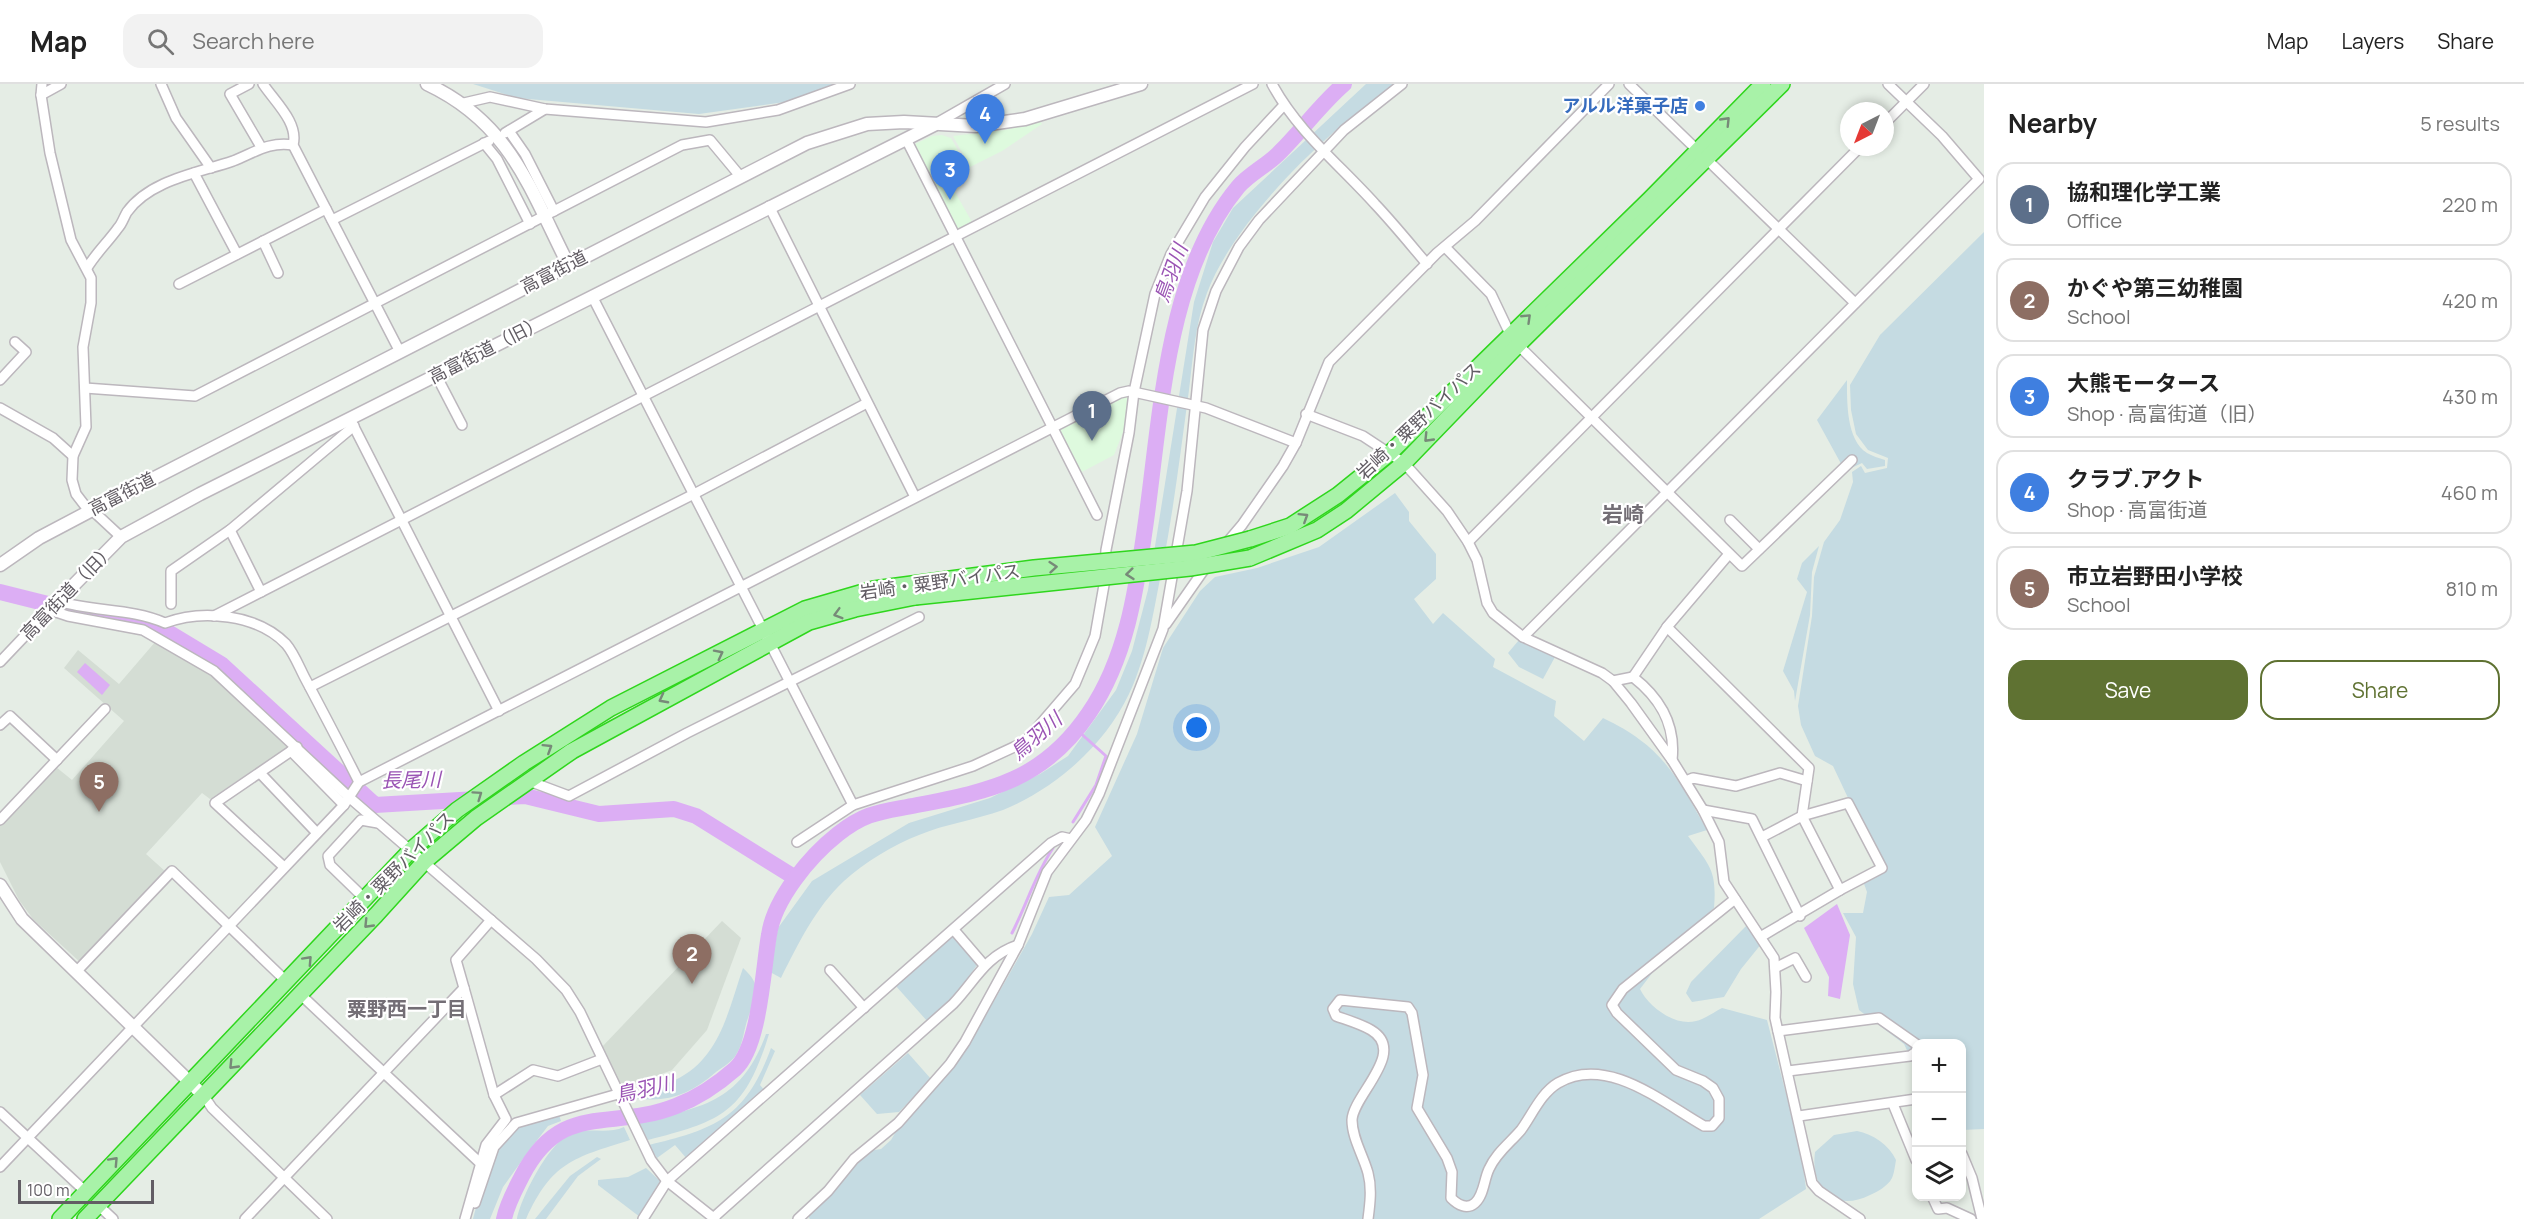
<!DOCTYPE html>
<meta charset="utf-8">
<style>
body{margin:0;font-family:Manrope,"Noto Sans JP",sans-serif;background:#f2f2f2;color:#222}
.controls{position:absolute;right:18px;bottom:18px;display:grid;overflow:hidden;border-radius:12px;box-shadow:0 3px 9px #0003}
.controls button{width:54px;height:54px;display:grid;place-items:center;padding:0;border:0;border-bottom:2px solid #e0e0e0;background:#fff;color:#222;font:30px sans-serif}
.compass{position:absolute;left:1840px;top:18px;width:54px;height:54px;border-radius:50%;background:#fff;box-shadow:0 3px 9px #0003;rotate:222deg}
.scale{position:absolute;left:18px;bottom:15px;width:136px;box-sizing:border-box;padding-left:6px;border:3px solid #625d64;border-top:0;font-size:16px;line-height:21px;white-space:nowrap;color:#625d64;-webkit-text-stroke:4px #fff;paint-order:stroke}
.you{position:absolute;left:1197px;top:644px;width:21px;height:21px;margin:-15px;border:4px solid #fff;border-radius:50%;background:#1a73e8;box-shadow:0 0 0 9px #1a73e833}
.badge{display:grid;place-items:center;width:39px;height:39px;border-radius:50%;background:#5f7232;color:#fff;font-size:20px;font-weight:700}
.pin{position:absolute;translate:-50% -50px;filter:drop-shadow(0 2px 3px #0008)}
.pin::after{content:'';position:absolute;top:32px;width:21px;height:18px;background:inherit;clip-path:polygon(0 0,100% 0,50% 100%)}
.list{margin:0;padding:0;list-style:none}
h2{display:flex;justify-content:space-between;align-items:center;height:78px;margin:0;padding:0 24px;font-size:26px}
h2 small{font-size:20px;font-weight:400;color:#767676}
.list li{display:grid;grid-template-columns:39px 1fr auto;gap:18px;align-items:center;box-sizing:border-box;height:84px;margin:0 12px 12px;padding:0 12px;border:2px solid #e0e0e0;border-radius:18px}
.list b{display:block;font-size:22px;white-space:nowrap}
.list p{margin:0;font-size:20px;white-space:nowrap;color:#767676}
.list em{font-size:20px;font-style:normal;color:#767676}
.actions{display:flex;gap:12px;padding:18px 24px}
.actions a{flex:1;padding:14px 0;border:2px solid #5f7232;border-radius:18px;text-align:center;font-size:21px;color:#5f7232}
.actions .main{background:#5f7232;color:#fff}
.icon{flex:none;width:33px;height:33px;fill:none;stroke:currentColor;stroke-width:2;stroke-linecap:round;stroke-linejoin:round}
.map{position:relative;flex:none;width:1984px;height:1135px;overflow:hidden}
header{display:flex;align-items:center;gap:36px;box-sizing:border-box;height:84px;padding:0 30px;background:#fff;border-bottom:2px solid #e0e0e0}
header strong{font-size:28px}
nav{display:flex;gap:33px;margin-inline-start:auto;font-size:21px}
.search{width:420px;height:54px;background:#f2f2f2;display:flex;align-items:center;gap:15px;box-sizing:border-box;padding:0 21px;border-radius:18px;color:#767676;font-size:22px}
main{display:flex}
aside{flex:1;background:#fff}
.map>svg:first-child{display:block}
</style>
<header>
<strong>Map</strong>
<div class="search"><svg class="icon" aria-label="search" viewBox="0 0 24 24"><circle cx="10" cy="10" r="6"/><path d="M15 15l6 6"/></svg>Search here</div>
<nav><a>Map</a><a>Layers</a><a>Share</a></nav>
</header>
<main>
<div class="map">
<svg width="1984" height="1135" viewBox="0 0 1984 1135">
<rect width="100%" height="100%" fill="#e5ede5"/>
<g fill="#defade">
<path d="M1040,37L1042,40L1002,67L970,83L953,52L1005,46Z"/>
<path d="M942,51L951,54L968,84L947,94L972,138L957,146L913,61L932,52Z"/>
<path d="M1128,311L1127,338L1114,371L1080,389L1057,343Z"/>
</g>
<g fill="#d4ddd4">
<path d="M156,557L211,590L290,662L210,715L202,709L146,770L166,788L81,879L33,835L19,816L0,778V741L56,683L72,696L124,637L64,584L78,566L119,600Z"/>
<path d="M722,837L741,854L707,946L672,986L630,1002L619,998L602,963Z"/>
</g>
<g fill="#c5dbe2">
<path d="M473,0H840L813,14L699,30L517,14Z"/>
<path d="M1366,0H1397C1332,41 1234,136 1207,209C1195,240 1193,274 1189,306C1181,364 1174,423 1163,480C1154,523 1148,570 1129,610C1104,662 1056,704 1003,726C975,736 945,740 919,751C893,761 865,778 844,797C816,823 798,860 781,894L770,888L778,844L812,797L909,739L990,714L1040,690L1068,672L1116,606L1132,567L1148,506L1194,218L1213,158L1233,124Z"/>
<path d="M1984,148V1045L1962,1046V960H1916V985L1904,960L1859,926L1853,900L1856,853L1843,829H1863L1867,808L1863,797L1882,786L1833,682L1815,672L1801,641L1798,622L1812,532L1814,493L1824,458L1840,436L1853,398L1852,388L1861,382L1865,389L1887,384L1888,374L1868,366L1856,350L1851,326L1850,301L1880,251Z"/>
<path d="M1847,296C1847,317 1846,356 1867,369C1872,372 1879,374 1885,376V382L1867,385L1862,379L1845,387L1817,336Z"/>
<path d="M1395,409L1409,428V437L1436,470V495L1414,515L1433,540L1443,529L1495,575L1493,583L1556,617L1554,632L1584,657L1603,634C1662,662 1676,691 1707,746L1688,752C1710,782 1717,786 1714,824L1672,863L1640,905C1648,922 1675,943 1696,937C1705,935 1714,928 1722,924L1767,936L1801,1068L1806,1105L1759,1135H810L808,1132L869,1067L881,1065L891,1056L905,1032L964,970L1032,850L1049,813L1069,811L1112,772L1095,743L1137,650L1163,564L1200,507L1215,493L1257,484L1319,463Z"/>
<path d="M1819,462L1812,488L1810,531L1795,617L1794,607L1783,587L1807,508L1797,495L1802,479Z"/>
<path d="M1519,556L1555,573L1543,595L1519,583L1508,569Z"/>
<path d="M1749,839L1762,859L1741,885L1724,913L1692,918L1686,909L1691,898Z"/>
<path d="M957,848L981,875L957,910L928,938L895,901Z"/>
<path d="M743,884C763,902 756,911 748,934C744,944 743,960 737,969C733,977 723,983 716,988C689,1012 662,1021 626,1012C642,1007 660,1003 675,996C720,975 728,927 743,884Z"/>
<path d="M766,950H769C745,1028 723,1037 648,1056L638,1037C702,1025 742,1017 766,950Z"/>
<path d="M771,964L775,967L760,1001L765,1007L687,1075L675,1061L657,1074L649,1061C716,1045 746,1033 771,964Z"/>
<path d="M908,969L931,995L899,1028L877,1030L860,1011Z"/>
<path d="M559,1031L561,1037L548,1042L528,1068L503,1103L490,1135H473C482,1103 491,1053 526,1038C536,1034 549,1033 559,1031Z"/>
<path d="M624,1043L630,1056C573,1074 552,1078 526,1135H517C521,1113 551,1054 574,1048C591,1044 609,1050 624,1043Z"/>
<path d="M1857,1047C1873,1050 1889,1061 1896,1076C1895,1082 1894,1090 1892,1094C1888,1102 1877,1108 1870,1111C1834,1129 1810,1104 1815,1068L1834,1051Z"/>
<path d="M597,1073L601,1075L578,1092L546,1135H535L570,1092Z"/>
<path d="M646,1084L660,1097L640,1133L598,1101V1096L628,1093Z"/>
</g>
<g fill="#dcaef4">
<path d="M85,579L110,601L102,611L77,588Z"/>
<path d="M1837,820L1850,851L1840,915L1828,912L1829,893L1804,844Z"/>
</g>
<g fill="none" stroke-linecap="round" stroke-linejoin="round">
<g stroke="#dcaef4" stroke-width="3">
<path d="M1073,738L1096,701L1106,672L1077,646"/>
<path d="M1012,849C1027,820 1035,791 1053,764"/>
</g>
<g stroke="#dcaef4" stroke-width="16">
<path d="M0,508L48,520"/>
<path d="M73,527L102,533L143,537L168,548L221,580L375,721L525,712L599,730L674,725L696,732L794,793"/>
<path d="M504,1135C507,1120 515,1106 522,1092C562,1015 611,1048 676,1022C697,1014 718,1000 735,985C760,963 763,884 769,851C774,815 810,772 838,750C867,727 882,728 917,721C991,707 1044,696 1089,629C1126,575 1136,508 1145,444C1161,335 1165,191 1238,103C1250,89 1268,81 1280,68C1302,46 1321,20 1344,0"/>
</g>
<defs>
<g id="minor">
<path d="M42,0L41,11L50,69L71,156L91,194V219L83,263L86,343L73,372L72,396L76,410L89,427"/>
<path d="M161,0L176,34L211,84"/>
<path d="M249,0L230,10L261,63"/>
<path d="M263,0C275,18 299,39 293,61L400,268"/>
<path d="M1272,0C1298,48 1339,80 1375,120C1393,139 1410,160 1427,180"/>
<path d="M1629,0L1855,219"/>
<path d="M41,11L61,0"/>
<path d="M464,19L490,13L545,25L706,38L778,26L850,0"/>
<path d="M937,39L1005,0"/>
<path d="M1885,39L1924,0"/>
<path d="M509,47L525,70L554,127"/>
<path d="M505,49L545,25"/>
<path d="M906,55L1097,431"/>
<path d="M484,59L497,75L530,140"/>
<path d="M194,89L237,170"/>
<path d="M769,122L915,413"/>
<path d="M332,136L489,57"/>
<path d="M263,157L278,189"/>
<path d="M1445,163L1491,210L1510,250"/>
<path d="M87,184C96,169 108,158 118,144C122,140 124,133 127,128C150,96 198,89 233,77C254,69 269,57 293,61"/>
<path d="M179,200L326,125"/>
<path d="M592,212L853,721"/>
<path d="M1518,261L1742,482L1852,376"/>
<path d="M436,291L462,341"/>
<path d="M0,296L26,268L15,258"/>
<path d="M85,304L195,312L682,61L710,56L740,92"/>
<path d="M0,324L53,354L73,372"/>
<path d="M1306,330L1363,352L1404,379L1447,427L1468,458L1477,476L1487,519L1493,529L1523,553L1602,589L1613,597L1631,619L1672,676L1703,726L1719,758L1724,798L1774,874L1776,908L1775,934L1812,1099L1819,1107L1860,1135"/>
<path d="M350,335L499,627"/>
<path d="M92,426L121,453"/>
<path d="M1730,436L1759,465"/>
<path d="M230,446L261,508"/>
<path d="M1468,458L1860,63"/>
<path d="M1225,461L1242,441L1283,382L1296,359L1329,278L1437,169L1475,137L1609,0"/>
<path d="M1729,470L1667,543L1809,684L1802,732L1840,806L1762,852"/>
<path d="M171,520V487L230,446L354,342"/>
<path d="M50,526L68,532L143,546L214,587L350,714L536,875L566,906L580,928L651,1076L667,1097L715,1135"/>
<path d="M214,532L1253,0"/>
<path d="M1166,540L1208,480"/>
<path d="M1523,553L1979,95L1942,52L1888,0"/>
<path d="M0,578L58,517C93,528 131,524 165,539C202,525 257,530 286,560C294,569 300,585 306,596C324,630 342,664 359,698"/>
<path d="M1633,593L1667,543"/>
<path d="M1613,597L1633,593C1660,614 1676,640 1672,676"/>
<path d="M310,603L694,410L867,319"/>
<path d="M0,641L10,632L57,676"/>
<path d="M291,667L344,721"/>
<path d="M260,689L317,749"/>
<path d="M529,697L569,712L687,649L919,533"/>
<path d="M1686,697L1693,694L1736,702L1780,689L1807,697"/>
<path d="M1703,726L1752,735L1800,832"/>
<path d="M0,736L105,625"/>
<path d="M1762,753L1802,732L1848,719L1882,784L1840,806"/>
<path d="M797,758L853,721L973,682L1025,658L1075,600L1095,552L1104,501L1106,466L1129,349L1134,308L1155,210L1171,170L1205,113L1245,63L1284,21"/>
<path d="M284,783L215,719L297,663"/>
<path d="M365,815L330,781L328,772L361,736L378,739"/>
<path d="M954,846L984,881"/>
<path d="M1775,884L1795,874L1806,893"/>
<path d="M830,886L864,924"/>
<path d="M76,888L172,787L287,898"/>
<path d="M464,904L494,1011L506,1035L486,1061L465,1135"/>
<path d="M301,911L479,1078"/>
<path d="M1778,947L1879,934L1916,960"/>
<path d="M1788,987L1910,972L1916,968"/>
<path d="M494,1011L533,986L558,992L602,975"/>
<path d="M204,1012L212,1024L327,1135"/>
<path d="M1893,1020L1916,1076"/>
<path d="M0,1028L86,1108"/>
<path d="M1799,1032L1916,1015"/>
<path d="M1962,1070L1972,1094L1982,1135"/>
<path d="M0,1083L344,721L359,698L1120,309L1129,307L1206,324L1296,359"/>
<path d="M1932,1112L1938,1125L1947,1124L1971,1135"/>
<path d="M475,1119L494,1063L516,1039L618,1010"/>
<path d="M98,1121L113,1135"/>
<path d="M713,1134L953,920C975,897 985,872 1018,861"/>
<path d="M245,1135L464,904L456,876L491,836"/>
<path d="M643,1135L667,1097L1051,759L1062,753L1071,755"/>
<path d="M798,1135L828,1107L854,1075L898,1039L950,980L965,958L1018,861L1047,788L1086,736L1099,710L1163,545L1187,407L1203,246L1216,207L1239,163L1259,136L1344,46L1402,0"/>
<path d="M1368,1135C1370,1120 1372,1104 1368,1089C1363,1071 1352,1054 1352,1036C1353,1011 1408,968 1371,946C1361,940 1347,936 1336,932L1333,925L1340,916L1408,923L1412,929L1423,991L1417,1024L1447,1074L1452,1088L1451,1114C1458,1121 1467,1126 1475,1119C1484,1111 1484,1095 1489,1085C1496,1069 1510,1059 1521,1046C1532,1031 1541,1009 1558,999C1607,970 1663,1019 1704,1042H1712L1719,1034V1015L1713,1004L1703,997L1676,986L1617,929L1612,921L1623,905L1735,815"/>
</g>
<g id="tertiary">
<path d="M427,0C510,39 529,103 568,180"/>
<path d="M0,481L39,454L92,426L807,59L867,40L904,38L976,42L1025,35L1141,0"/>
<path d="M58,517L121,453L200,410L934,41"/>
<path d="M0,801L22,835L204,1012"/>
</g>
<g id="trunk">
<path d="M1250,455L1290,442L1338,411L1390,369L1650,115L1763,0"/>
<path d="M1250,474L1317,446L1346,427L1404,379L1518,261L1782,0"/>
<path d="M60,1135L411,766L457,726L524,679L611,624L805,525L874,505L912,500"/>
<path d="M85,1135L376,831L425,777L476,734L572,667L809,538L855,525L915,513"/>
</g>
</defs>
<use href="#minor" stroke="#bcb7bd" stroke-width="12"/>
<use href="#tertiary" stroke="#bcb7bd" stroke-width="15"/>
<use href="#trunk" stroke="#2fd61d" stroke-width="18"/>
<use href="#minor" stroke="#fff" stroke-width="9"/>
<use href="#tertiary" stroke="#fff" stroke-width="12"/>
<use href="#trunk" stroke="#a8f2a8" stroke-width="15"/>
<defs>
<g id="trunk-bridge">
<path d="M912,500L1034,484L1196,469L1250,455"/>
<path d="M915,513L1190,484L1250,474"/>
</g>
</defs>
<use href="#trunk-bridge" stroke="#2fd61d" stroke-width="18" stroke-linecap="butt"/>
<use href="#trunk-bridge" stroke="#a8f2a8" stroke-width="15"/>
</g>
<defs><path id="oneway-chevron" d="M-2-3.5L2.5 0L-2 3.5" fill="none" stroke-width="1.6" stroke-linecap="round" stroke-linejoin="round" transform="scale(1.5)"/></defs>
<g stroke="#778a78">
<use href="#oneway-chevron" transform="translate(1726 37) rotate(-46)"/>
<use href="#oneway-chevron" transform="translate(1527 234) rotate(-44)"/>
<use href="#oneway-chevron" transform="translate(1428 354) rotate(134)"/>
<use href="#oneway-chevron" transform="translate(1304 433) rotate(-32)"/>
<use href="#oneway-chevron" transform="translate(1053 483) rotate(-5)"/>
<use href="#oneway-chevron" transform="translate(1130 490) rotate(174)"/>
<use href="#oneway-chevron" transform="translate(838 530) rotate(164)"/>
<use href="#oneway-chevron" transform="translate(719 570) rotate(-27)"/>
<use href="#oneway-chevron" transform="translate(663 615) rotate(152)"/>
<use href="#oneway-chevron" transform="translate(548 664) rotate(-32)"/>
<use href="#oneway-chevron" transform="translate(478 711) rotate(-35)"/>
<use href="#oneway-chevron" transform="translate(368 840) rotate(134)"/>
<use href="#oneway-chevron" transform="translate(308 876) rotate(-47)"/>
<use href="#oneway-chevron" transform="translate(233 981) rotate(134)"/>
<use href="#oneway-chevron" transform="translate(114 1077) rotate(-47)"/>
</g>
<circle fill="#3f7fe0" stroke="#fff" stroke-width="2" cx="1700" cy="22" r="6"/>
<g text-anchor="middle" stroke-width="4.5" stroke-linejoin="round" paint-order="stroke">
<g font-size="18" font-weight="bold" fill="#366cbe" stroke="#fff" text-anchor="end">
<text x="1688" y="28">アルル洋菓子店</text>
</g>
<g font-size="18" fill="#625d64" stroke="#fff">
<text transform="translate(554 188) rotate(-27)" y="6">高富街道</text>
<text transform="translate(486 266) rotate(-27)" y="6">高富街道（旧）</text>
<text transform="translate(1419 337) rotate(-43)" y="6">岩崎・粟野バイパス</text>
<text transform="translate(122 410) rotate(-27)" y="6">高富街道</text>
<text transform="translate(940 498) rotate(-8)" y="6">岩崎・粟野バイパス</text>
<text transform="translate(68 508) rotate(-46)" y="6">高富街道（旧）</text>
<text transform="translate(394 788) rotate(-45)" y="6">岩崎・粟野バイパス</text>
</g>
<g font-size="20" font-style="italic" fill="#9a54b4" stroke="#fff">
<text transform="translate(1171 189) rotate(-70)" y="7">鳥羽川</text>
<text transform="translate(1036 652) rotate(-41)" y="7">鳥羽川</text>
<text transform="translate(411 696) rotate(-1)" y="7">長尾川</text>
<text transform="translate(645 1005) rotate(-13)" y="7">鳥羽川</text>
</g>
<g font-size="20" font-weight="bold" fill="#736e75" stroke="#fff">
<text x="407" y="932">粟野西一丁目</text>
</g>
<g font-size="21" font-weight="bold" fill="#736e75" stroke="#fff">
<text x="1623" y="438">岩崎</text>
</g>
</g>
</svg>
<div class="controls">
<button>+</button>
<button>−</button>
<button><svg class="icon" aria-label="layers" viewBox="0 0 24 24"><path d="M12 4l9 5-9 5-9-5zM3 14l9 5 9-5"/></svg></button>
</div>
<svg class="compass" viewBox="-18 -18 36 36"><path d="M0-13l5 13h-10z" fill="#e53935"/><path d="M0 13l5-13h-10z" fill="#767676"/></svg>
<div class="scale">100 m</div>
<div class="you"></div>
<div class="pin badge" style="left:1092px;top:357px;background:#5c6f8a">1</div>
<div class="pin badge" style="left:692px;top:900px;background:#8d6e63">2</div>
<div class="pin badge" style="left:950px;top:116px;background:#3f7fe0">3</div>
<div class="pin badge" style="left:985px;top:60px;background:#3f7fe0">4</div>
<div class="pin badge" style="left:99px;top:728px;background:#8d6e63">5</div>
</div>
<aside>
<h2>Nearby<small>5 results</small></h2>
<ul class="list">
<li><span class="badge" style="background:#5c6f8a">1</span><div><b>協和理化学工業</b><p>Office</p></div><em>220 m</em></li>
<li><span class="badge" style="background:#8d6e63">2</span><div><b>かぐや第三幼稚園</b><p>School</p></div><em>420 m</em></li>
<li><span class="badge" style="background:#3f7fe0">3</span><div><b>大熊モータース</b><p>Shop · 高富街道（旧）</p></div><em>430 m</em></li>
<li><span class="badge" style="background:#3f7fe0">4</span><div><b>クラブ.アクト</b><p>Shop · 高富街道</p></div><em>460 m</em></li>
<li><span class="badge" style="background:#8d6e63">5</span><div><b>市立岩野田小学校</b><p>School</p></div><em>810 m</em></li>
</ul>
<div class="actions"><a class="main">Save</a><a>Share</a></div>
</aside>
</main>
